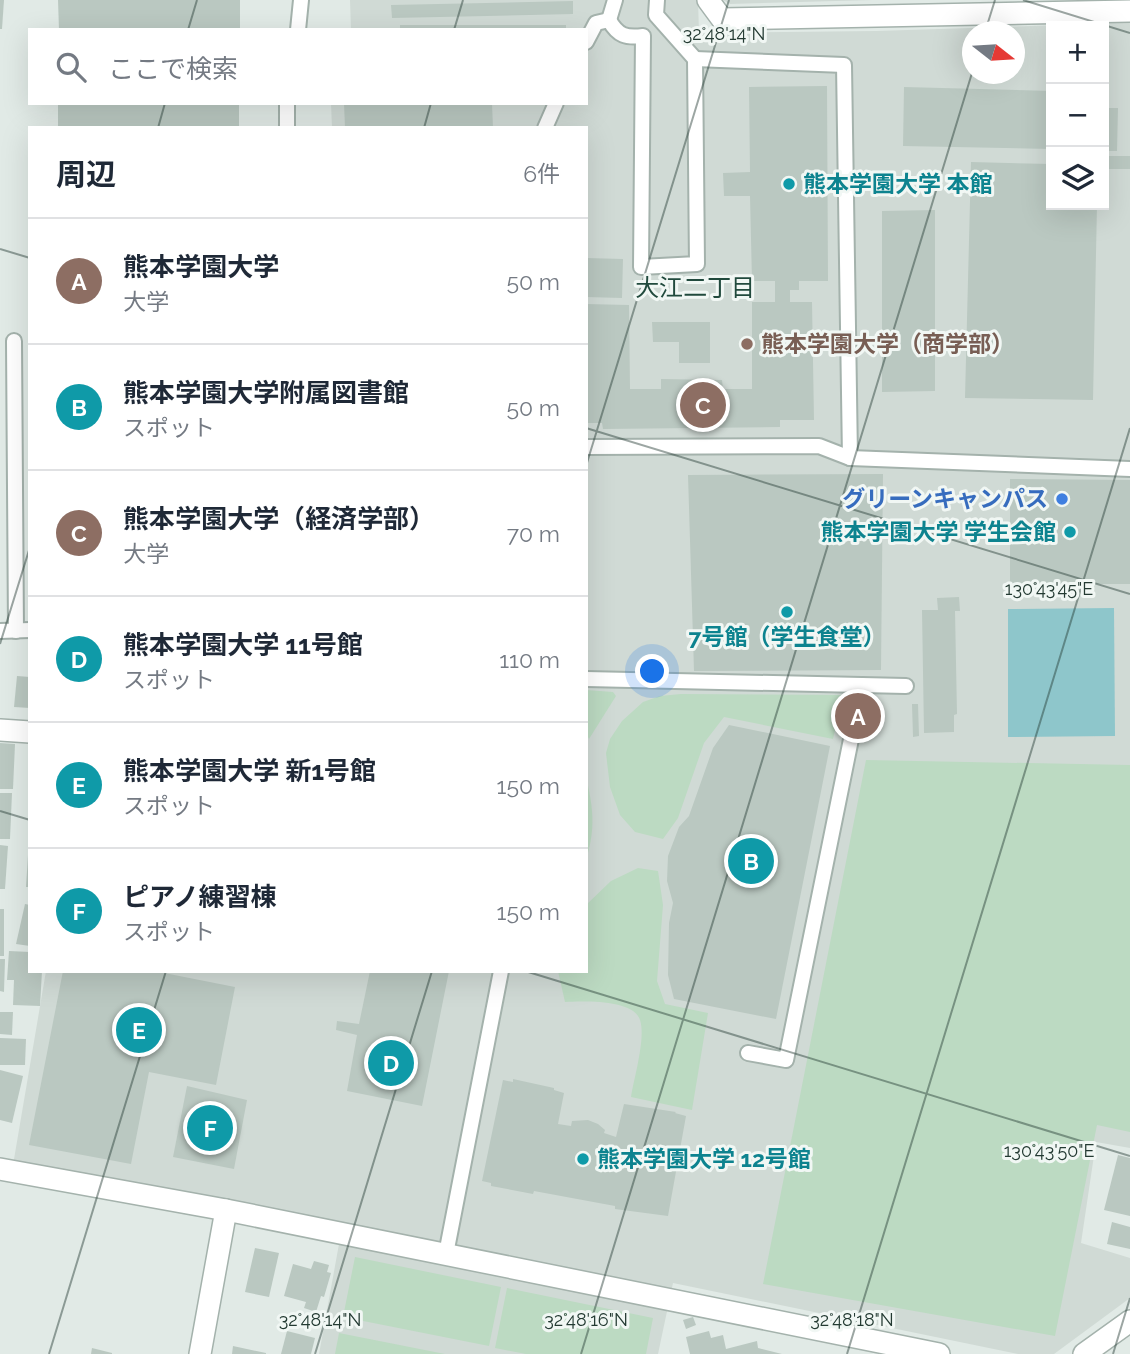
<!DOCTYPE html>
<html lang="ja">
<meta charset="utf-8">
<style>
body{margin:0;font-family:Raleway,"Noto Sans JP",sans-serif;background:#f2f2f3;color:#1f2937}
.controls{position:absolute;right:21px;top:21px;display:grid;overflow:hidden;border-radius:0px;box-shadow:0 7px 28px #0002}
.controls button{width:63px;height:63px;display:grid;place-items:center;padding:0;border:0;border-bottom:2px solid #e0e1e3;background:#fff;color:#1f2937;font:35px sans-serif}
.compass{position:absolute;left:962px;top:21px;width:63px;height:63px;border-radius:50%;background:#fff;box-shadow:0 7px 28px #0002;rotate:107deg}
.you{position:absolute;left:653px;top:672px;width:24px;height:24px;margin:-18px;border:5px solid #fff;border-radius:50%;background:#1a73e8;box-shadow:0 0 0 10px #1a73e833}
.badge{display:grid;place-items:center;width:46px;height:46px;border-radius:50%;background:#d93025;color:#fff;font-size:23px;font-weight:700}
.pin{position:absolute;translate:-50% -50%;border:4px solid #fff;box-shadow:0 2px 7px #0006}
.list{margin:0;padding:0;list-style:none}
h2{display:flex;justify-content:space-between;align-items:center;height:91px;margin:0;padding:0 28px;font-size:30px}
h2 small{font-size:23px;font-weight:400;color:#747a83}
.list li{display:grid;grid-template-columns:46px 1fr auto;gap:21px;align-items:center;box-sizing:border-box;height:126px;padding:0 28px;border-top:2px solid #e0e1e3}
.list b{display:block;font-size:26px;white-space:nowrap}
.list p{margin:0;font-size:23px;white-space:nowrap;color:#747a83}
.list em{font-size:23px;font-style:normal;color:#747a83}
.icon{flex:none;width:38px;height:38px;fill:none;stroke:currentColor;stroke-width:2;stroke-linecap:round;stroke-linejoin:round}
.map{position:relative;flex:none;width:1130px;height:1354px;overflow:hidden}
.search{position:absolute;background:#fff;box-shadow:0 7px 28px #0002;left:28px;top:28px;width:560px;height:77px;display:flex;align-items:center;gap:18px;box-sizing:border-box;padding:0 24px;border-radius:0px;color:#747a83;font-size:26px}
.panel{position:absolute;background:#fff;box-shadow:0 7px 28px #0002;left:28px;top:126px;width:560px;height:847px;border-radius:0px}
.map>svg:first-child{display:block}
</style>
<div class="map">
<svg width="1130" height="1354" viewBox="0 0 1130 1354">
<rect width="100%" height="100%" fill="#e1eae6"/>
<g fill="#d0dad5" fill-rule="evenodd">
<path d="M350,0H698L699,33L876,31L1092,24V0H1130V1148L1096,1142L1081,1243L1130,1258V1298L1054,1354H1018L673,1283L658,1354H319L341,1233L12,1171L46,971H586V128H332L331,103H586V30H351ZM1051,26H1104V205H1051ZM972,32H1014V74H972Z"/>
<path d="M723,0H873L730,4Z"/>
</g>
<g fill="#bcdac2">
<path d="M586,690L613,692L616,696L589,739L586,733Z"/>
<path d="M681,694L843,695L833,739L724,717L704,743L678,818L663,839L635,832L620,815L610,787L606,753L610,739L622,721L643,702L660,696Z"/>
<path d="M866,760L1130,765V1132L1097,1125L1055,1336L763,1284Z"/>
<path d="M586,776C593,808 596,827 586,860Z"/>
<path d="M638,868L658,871L663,905L657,981L665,1004L708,1013L692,1110L631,1097C634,1078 646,1038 640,1020C634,999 582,1001 565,1002L558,971H586V905L611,881Z"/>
<path d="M355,1257L501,1287L489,1346L343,1317Z"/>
<path d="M507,1288L653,1318L646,1354H526L495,1348Z"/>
<path d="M339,1333L445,1354H335Z"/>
</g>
<path fill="#8ec6cb" d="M1114,608L1115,736L1008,737V609Z"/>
<g fill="#bac8c1">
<path d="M0,0H4L2,29H0Z"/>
<path d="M58,0H240V30H59Z"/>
<path d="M573,1V14L392,18L391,5Z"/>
<rect x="400" y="25" width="166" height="5"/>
<path d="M827,86L828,281H799V290H790V302H812L814,420H780V427L603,429L602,423H586V304L629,305L630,389H661V379L722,380L723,389H752V302H775V281H752L750,196H724L723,173L750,172L749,87Z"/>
<path d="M904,87L1051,91V149L903,146Z"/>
<rect x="58" y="103" width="181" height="25"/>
<path d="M344,103H492L493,128H345Z"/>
<path d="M1104,108H1118L1117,151H1104Z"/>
<rect x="1104" y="156" width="26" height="13"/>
<path d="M971,162L1051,164V205H1097L1093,400L965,398Z"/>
<path d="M935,210V391L882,392V211Z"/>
<path d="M586,258L623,259L622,298L586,297Z"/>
<path d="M652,322H710V363H679V342H653Z"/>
<path d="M883,474L881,670L694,671L688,475Z"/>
<path d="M1010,479L1130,480V584H1010Z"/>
<path d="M959,597L960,611H955L957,714L954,715V732L924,733L922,610H938L937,598Z"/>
<path d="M17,676L30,677V708L14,707Z"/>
<path d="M912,704H918L919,736L913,737Z"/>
<path d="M729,725L830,746L776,1019L674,999L668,975L669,923L673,903L667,881L668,856L679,827L689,816L713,748Z"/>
<path d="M0,743L15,744L13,789H0Z"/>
<path d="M0,793H12L10,839H0Z"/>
<path d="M0,845L8,846L5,889H0Z"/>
<path d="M28,855H30V887H26Z"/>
<path d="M25,904L30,905V946L16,944Z"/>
<rect x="0" y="909" width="4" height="47"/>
<path d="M9,951L30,952V971H42L40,1006L13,1005L14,980H7Z"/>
<path d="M0,959H5L4,992L0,991Z"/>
<path d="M63,971H154L235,987L216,1085L149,1072L131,1164L29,1145Z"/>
<path d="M370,971H449L422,1106L347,1091L357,1035L336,1030L337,1021L359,1024Z"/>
<path d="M0,1012H13L12,1035L0,1034Z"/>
<path d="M0,1038L26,1039L25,1065H0Z"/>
<path d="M0,1070L23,1076L12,1123L0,1120Z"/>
<path d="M513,1079L554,1088V1090L564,1093L558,1124L571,1126L572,1121L588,1120L598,1124L605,1130L604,1133L616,1137L624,1104L676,1112L675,1113L686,1116L668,1216L615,1209V1206L534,1191L533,1194L491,1186V1183L482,1181L503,1080L513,1082Z"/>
<path d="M187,1086L247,1100L234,1169L173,1157Z"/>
<path d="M1118,1155L1130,1158V1216L1104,1210Z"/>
<path d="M1112,1222L1130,1227V1249L1107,1244Z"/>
<path d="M255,1248L279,1253L269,1297L245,1292Z"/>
<path d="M314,1261L329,1265L327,1272L331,1273L324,1297L321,1296L316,1312L304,1308L306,1302L284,1296L293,1264L311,1269Z"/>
<path d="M693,1317L696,1325L686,1329L683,1320Z"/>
<path d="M287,1331L315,1338L311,1354H281Z"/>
<path d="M709,1331L711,1338L723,1335L726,1349L757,1341L758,1348L782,1354H690L686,1337Z"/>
<path d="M233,1346L266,1353V1354H232Z"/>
<path d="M92,1348L112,1353V1354H91Z"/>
</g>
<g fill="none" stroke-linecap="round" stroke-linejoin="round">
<defs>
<g id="service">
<path d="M609,20L615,0"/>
<path d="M298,30L301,0"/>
<path d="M586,42L596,23L609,20C618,36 626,38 643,36L641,267L697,264L695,59L656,15L657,0"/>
<path d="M695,59L844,65L850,458"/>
<path d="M287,128V103"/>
<path d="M545,128L556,103"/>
<path d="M14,341L16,631"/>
<path d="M586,447L819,446L850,458L1130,469"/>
<path d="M0,631L30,630"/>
<path d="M586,679L906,686"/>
<path d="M748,1053L786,1060L862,685"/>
<path d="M446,1254L501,971"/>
</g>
<g id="minor">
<path d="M708,0L722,19L1130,11"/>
<path d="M0,730L30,732"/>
<path d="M0,1169L226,1210L939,1354"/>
<path d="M200,1354L226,1210"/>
<path d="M1084,1354L1130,1321"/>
</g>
</defs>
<use href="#service" stroke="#a4b2ac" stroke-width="18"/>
<use href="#minor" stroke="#a4b2ac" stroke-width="24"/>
<use href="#service" stroke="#fff" stroke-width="14"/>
<use href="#minor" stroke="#fff" stroke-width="21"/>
</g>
<path fill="none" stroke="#233a32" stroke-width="2" stroke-opacity="0.45" d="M1023,0L1130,33M188,30L197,0M454,30L463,0M985,32L995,0M158,128L165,103M424,128L431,103M0,249L30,258M586,428L1130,594M586,466L729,0M0,644L30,547M0,811L30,820M525,971L1130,1156M49,1354L166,971M315,1354L432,971M581,1354L972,73M847,1354L1130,428M1113,1354L1130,1298"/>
<g fill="#0f9aa8" stroke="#f1f7f4" stroke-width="2.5">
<circle cx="789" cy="184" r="7"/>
<circle cx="1070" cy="532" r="7"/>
<circle cx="787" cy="612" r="7"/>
<circle cx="583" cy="1159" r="7"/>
</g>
<circle fill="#8d6e63" stroke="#f1f7f4" stroke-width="2.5" cx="747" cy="344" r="7"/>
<circle fill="#3f7fe0" stroke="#f1f7f4" stroke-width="2.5" cx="1062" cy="499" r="7"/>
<g text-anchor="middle" stroke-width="6" stroke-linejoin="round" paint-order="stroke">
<g font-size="23" font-weight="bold" fill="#0d838f" stroke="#f1f7f4" text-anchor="start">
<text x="803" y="192">熊本学園大学 本館</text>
<text x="1056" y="540" text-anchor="end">熊本学園大学 学生会館</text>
<text x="787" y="645" text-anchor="middle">7号館（学生食堂）</text>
<text x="597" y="1167">熊本学園大学 12号館</text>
</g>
<g font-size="23" font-weight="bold" fill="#785e54" stroke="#f1f7f4" text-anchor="start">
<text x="761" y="352">熊本学園大学（商学部）</text>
</g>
<g font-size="23" font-weight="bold" fill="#366cbe" stroke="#f1f7f4" text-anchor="end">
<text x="1048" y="507">グリーンキャンパス</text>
</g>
<g font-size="24" fill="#214a3d" stroke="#f1f7f4">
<text x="695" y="296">大江二丁目</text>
</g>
</g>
<g font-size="18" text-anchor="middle" fill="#233a32" stroke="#f1f7f4" stroke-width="6" stroke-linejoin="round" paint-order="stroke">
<text x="724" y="40">32°48'14"N</text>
<text x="1049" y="595">130°43'45"E</text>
<text x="1049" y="1157">130°43'50"E</text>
<text x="320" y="1326">32°48'14"N</text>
<text x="586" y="1326">32°48'16"N</text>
<text x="852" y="1326">32°48'18"N</text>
</g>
</svg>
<div class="controls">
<button>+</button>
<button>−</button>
<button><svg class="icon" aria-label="layers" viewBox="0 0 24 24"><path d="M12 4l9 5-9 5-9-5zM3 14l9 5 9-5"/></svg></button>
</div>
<svg class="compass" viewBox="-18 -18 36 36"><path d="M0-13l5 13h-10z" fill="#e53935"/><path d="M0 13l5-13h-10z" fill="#747a83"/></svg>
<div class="you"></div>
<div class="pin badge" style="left:858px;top:716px;background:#8d6e63">A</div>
<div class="pin badge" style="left:751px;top:861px;background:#0f9aa8">B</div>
<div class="pin badge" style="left:703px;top:405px;background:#8d6e63">C</div>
<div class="pin badge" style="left:391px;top:1063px;background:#0f9aa8">D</div>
<div class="pin badge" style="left:139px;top:1030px;background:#0f9aa8">E</div>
<div class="pin badge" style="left:210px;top:1128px;background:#0f9aa8">F</div>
<div class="search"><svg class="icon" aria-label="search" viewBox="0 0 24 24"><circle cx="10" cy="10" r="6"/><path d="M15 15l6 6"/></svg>ここで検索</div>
<section class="panel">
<h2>周辺<small>6件</small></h2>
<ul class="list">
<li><span class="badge" style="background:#8d6e63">A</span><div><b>熊本学園大学</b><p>大学</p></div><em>50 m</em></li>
<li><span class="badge" style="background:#0f9aa8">B</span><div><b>熊本学園大学附属図書館</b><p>スポット</p></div><em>50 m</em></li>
<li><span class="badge" style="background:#8d6e63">C</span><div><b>熊本学園大学（経済学部）</b><p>大学</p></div><em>70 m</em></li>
<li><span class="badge" style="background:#0f9aa8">D</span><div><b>熊本学園大学 11号館</b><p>スポット</p></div><em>110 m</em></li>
<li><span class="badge" style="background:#0f9aa8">E</span><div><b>熊本学園大学 新1号館</b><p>スポット</p></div><em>150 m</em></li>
<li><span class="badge" style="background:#0f9aa8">F</span><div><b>ピアノ練習棟</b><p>スポット</p></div><em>150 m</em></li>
</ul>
</section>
</div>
